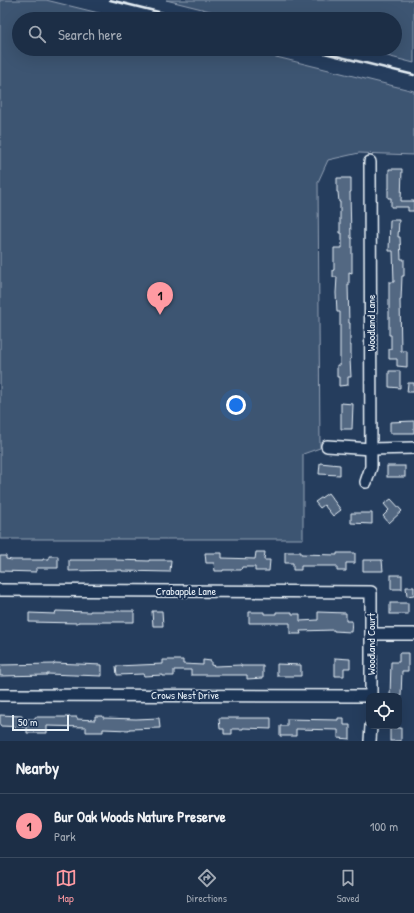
<!DOCTYPE html>
<style>
body{margin:0;font-family:"Patrick Hand",sans-serif;background:#25364d;color:#f1f3f6}
.controls{position:absolute;right:12px;bottom:12px;display:grid;overflow:hidden;border-radius:8px;box-shadow:0 4px 16px #0002}
.controls button{width:36px;height:36px;display:grid;place-items:center;padding:0;border:0;border-bottom:1px solid #3a4a5f;background:#1c2e46;color:#f1f3f6;font:20px sans-serif}
.scale{position:absolute;left:12px;bottom:10px;width:57px;box-sizing:border-box;padding-left:4px;border:2px solid #e8f1f8;border-top:0;font-size:11px;line-height:14px;white-space:nowrap;color:#e8f1f8;-webkit-text-stroke:3px #1d3557;paint-order:stroke}
.you{position:absolute;left:236px;top:405px;width:14px;height:14px;margin:-10px;border:3px solid #fff;border-radius:50%;background:#1a73e8;box-shadow:0 0 0 6px #1a73e833}
.badge{display:grid;place-items:center;width:26px;height:26px;border-radius:50%;background:#ff9aa2;color:#111;font-size:13px;font-weight:700}
.pin{position:absolute;translate:-50% -33px;filter:drop-shadow(0 1px 2px #0008)}
.pin::after{content:'';position:absolute;top:21px;width:14px;height:12px;background:inherit;clip-path:polygon(0 0,100% 0,50% 100%)}
.list{margin:0;padding:0;list-style:none}
h2{display:flex;justify-content:space-between;align-items:center;height:52px;margin:0;padding:0 16px;font-size:17px}
h2 small{font-size:13px;font-weight:400;color:#a0a8b3}
.list li{display:grid;grid-template-columns:26px 1fr auto;gap:12px;align-items:center;box-sizing:border-box;height:64px;padding:0 16px;border-top:1px solid #3a4a5f}
.list b{display:block;font-size:15px;white-space:nowrap}
.list p{margin:0;font-size:13px;white-space:nowrap;color:#a0a8b3}
.list em{font-size:13px;font-style:normal;color:#a0a8b3}
.icon{flex:none;width:22px;height:22px;fill:none;stroke:currentColor;stroke-width:2;stroke-linecap:round;stroke-linejoin:round}
.map{position:relative;flex:none;width:414px;height:741px;overflow:hidden}
.search{position:absolute;background:#1c2e46;box-shadow:0 4px 16px #0002;left:12px;right:12px;top:12px;height:44px;display:flex;align-items:center;gap:10px;box-sizing:border-box;padding:0 14px;border-radius:22px;color:#a0a8b3;font-size:15px}
.sheet{height:116px;background:#1c2e46}
nav{display:flex;justify-content:space-around;align-items:center;box-sizing:border-box;height:56px;border-top:1px solid #3a4a5f;background:#1c2e46;font-size:11px;color:#a0a8b3}
nav a{display:grid;justify-items:center;gap:2px}
nav .on{color:#ff9aa2}
.map>svg:first-child{display:block}
</style>
<div class="map">
<svg width="414" height="741" viewBox="0 0 414 741">
<rect width="100%" height="100%" fill="#253d5d"/>
<filter id="ink" filterUnits="userSpaceOnUse"><feTurbulence type="fractalNoise" baseFrequency=".025" numOctaves="2"/><feDisplacementMap in="SourceGraphic" scale="8" xChannelSelector="R" yChannelSelector="G"/><feConvolveMatrix kernelMatrix="1 2 1 2 8 2 1 2 1" color-interpolation-filters="sRGB"/></filter>
<g filter="url(#ink)">
<g fill="#3e5472" stroke="#93a2b5">
<path d="M0,0H46L123,19H19V49H244L414,91V155L359,153L328,160L318,182L320,448L303,454V539H0Z"/>
<path d="M166,0H414V63L360,49H395V19H242Z"/>
</g>
<g fill="#536782" stroke="#e8f1f8">
<path d="M389,169H402L401,201H414V211H408V207H391V198H388V189H389Z"/>
<path d="M337,178H351V192H350L351,238H352V273L349,272V285H348L349,323H350V345H351V359H350L351,377H348V385L339,386V377H337V365H340V312H337L336,293L337,277H333V270H334V248H342V233H340V202H339L338,192H337Z"/>
<path d="M390,220H399L398,237H400L401,259H404V276H402L401,300H400L401,351H407V367L397,366V359H389V349H391V335H389V282H394L393,251H389Z"/>
<path d="M389,371H400V388L389,387Z"/>
<path d="M408,383H414V392H407Z"/>
<path d="M341,403L353,404L352,429H341Z"/>
<path d="M414,421V433H390V422Z"/>
<path d="M320,463L340,465V475L319,474Z"/>
<rect x="387" y="466" width="18" height="11"/>
<path d="M328,493L341,510L333,516L324,505L320,508L315,502Z"/>
<path d="M391,499L402,511L389,523L383,516L389,510L384,504Z"/>
<path d="M351,513H372V524L351,523Z"/>
<path d="M256,552H265L264,560H270L269,571H255V567H242L241,570H223V571H215L214,563H206L205,553H222V558L255,559Z"/>
<path d="M285,552H301V554L337,555V553H355V563H346V571H337V566H301V570H293V563H285Z"/>
<path d="M0,556H6V559L12,560H43V559H49V556H58V568H36V572L0,571Z"/>
<path d="M95,558H116V560L149,561V560H171L170,572L122,571V570L69,571V560H95Z"/>
<path d="M363,560H382L383,571H363Z"/>
<rect x="391" y="575" width="11" height="14"/>
<path d="M406,587H414V595L407,596Z"/>
<rect x="390" y="603" width="18" height="11"/>
<path d="M56,611L90,612V611H134V622H78V623L29,622V613L55,614Z"/>
<path d="M152,611H162L163,626H153Z"/>
<path d="M249,612H264V614H276V612H292V614H300V621L318,620V612L346,613V621H352L351,632L334,631V630L300,631L301,634H290V623H249Z"/>
<path d="M399,653H408V671H402L401,696H390L391,662H399Z"/>
<path d="M335,658L350,659V668H344V676H335Z"/>
<path d="M163,660H183V664L203,665V660L211,661V665L215,666L241,665V666H263V678L247,679V675H191V670H174V676H163V675L144,676L143,674L117,675L116,666L163,664Z"/>
<path d="M54,663L102,665V676L47,674V675L0,676V665L54,664Z"/>
<path d="M277,664L301,665V676H277Z"/>
<path d="M0,715L22,716V719H35V717H77V719L95,720V716H103V718L136,719L159,718L160,728L129,729V730L103,729V732H86V727L47,726V733H27V727L0,726Z"/>
<path d="M219,718H271V729L243,728V729H232V734H224V729H220Z"/>
<path d="M338,718H344V725H350V739L338,738V730L296,729V736H280V726H287V719L338,720Z"/>
<rect x="390" y="728" width="11" height="13"/>
</g>
<g fill="none" stroke-linecap="round" stroke-linejoin="round">
<defs>
<g id="minor">
<path d="M327,446L371,449L414,448"/>
<path d="M366,482L371,467L370,162"/>
<path d="M0,590L371,592V696"/>
<path d="M371,634H414"/>
<path d="M0,695L371,696"/>
<path d="M370,741L371,726"/>
</g>
</defs>
<use href="#minor" stroke="#e8f1f8" stroke-width="14"/>
<use href="#minor" stroke="#1d3557" stroke-width="11"/>
<g stroke="#e8f1f8" stroke-width="2.5">
<path d="M110,0L187,19"/>
<path d="M308,49L414,75"/>
</g>
</g>
</g>
<g text-anchor="middle" stroke-width="4" stroke-linejoin="round" paint-order="stroke">
<g font-size="11" fill="#e8f1f8" stroke="#1d3557">
<text transform="translate(371 323) rotate(-90)" y="4">Woodland Lane</text>
<text x="186" y="595">Crabapple Lane</text>
<text transform="translate(371 644) rotate(-90)" y="4">Woodland Court</text>
<text x="185" y="699">Crows Nest Drive</text>
</g>
</g>
</svg>
<div class="controls">
<button><svg class="icon" aria-label="locate" viewBox="0 0 24 24"><circle cx="12" cy="12" r="6"/><path d="M12 2v4M12 18v4M2 12h4M18 12h4"/></svg></button>
</div>
<div class="scale">50 m</div>
<div class="you"></div>
<div class="pin badge" style="left:160px;top:315px">1</div>
<div class="search"><svg class="icon" aria-label="search" viewBox="0 0 24 24"><circle cx="10" cy="10" r="6"/><path d="M15 15l6 6"/></svg>Search here</div>
</div>
<section class="sheet">
<h2>Nearby<small></small></h2>
<ul class="list">
<li><span class="badge">1</span><div><b>Bur Oak Woods Nature Preserve</b><p>Park</p></div><em>100 m</em></li>
</ul>
</section>
<nav>
<a class="on"><svg class="icon" aria-label="map" viewBox="0 0 24 24"><path d="M3 6l6-2 6 2 6-2v14l-6 2-6-2-6 2zM9 4v14M15 6v14"/></svg>Map</a>
<a><svg class="icon" aria-label="directions" viewBox="0 0 24 24"><path d="M12 3l9 9-9 9-9-9zM9 14v-3h6M13 9l2 2-2 2"/></svg>Directions</a>
<a><svg class="icon" aria-label="saved" viewBox="0 0 24 24"><path d="M7 4h10v16l-5-4-5 4z"/></svg>Saved</a>
</nav>
